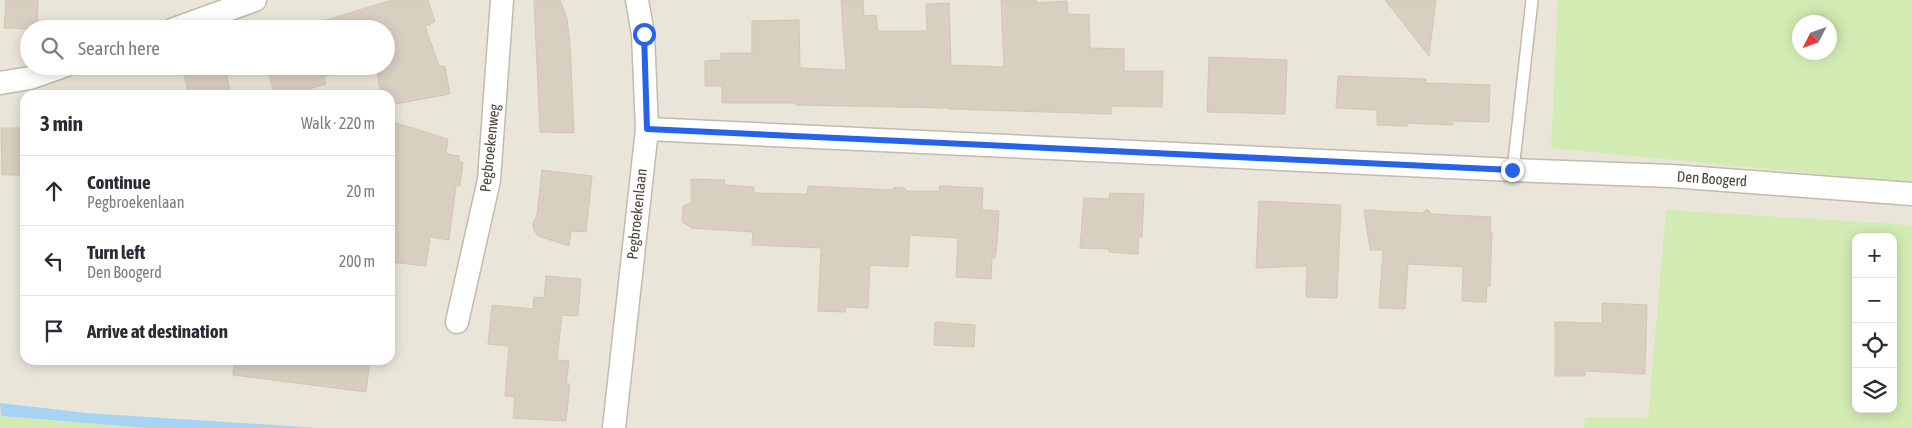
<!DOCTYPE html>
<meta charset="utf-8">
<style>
body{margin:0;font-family:"Asap Condensed",sans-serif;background:#f2f2f3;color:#2b2b33}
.controls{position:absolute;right:15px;bottom:15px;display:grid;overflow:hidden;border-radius:10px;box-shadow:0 2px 12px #0003}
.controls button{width:45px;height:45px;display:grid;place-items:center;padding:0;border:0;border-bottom:1px solid #e1e1e2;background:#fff;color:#2b2b33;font:25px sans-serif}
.compass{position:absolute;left:1792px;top:15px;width:45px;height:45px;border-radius:50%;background:#fff;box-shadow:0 2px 12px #0003;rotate:228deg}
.stop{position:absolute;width:15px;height:15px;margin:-11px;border:4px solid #2563eb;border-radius:50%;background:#fff}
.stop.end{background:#2563eb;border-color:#fff;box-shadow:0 1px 5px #0008}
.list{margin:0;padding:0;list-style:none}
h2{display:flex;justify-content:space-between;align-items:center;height:65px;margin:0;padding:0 20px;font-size:21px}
h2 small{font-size:16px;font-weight:400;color:#7c7c81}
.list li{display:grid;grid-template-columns:32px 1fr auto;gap:15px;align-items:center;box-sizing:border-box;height:70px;padding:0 20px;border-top:1px solid #e1e1e2}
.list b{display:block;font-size:19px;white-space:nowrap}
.list p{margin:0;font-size:16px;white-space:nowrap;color:#7c7c81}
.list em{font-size:16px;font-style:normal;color:#7c7c81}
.icon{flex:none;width:28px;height:28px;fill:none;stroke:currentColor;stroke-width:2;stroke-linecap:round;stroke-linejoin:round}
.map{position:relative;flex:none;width:1912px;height:428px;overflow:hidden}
.search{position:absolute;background:#fff;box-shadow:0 2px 12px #0003;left:20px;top:20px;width:375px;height:55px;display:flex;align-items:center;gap:12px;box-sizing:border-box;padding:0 18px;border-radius:28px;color:#7c7c81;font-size:19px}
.panel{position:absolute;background:#fff;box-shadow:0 2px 12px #0003;left:20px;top:90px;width:375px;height:275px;border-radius:15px}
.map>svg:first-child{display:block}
</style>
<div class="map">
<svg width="1912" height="428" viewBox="0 0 1912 428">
<rect width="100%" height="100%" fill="#f6f3eb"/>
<path fill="#eae5d9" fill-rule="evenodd" d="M0,0H1576L1571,128L1912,184V428H0ZM29,29H386V66H29ZM25,95H390V360H25ZM1856,237H1893V409H1856Z"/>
<g fill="#d2ebb3" fill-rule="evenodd">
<path d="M1558,0H1912V183L1551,148ZM1800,22H1830V52H1800Z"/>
<path d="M1666,210L1912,225V428H1584L1585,417L1648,418ZM1856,237H1893V409H1856Z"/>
<path d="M0,416L147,428H0Z"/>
</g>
<path fill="#a7d4f4" d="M0,403L87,413L319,428H147L1,416Z"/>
<g fill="#d8cfc0" stroke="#d3c7b3">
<path d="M6,0H38L37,29L4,28Z"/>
<path d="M392,0H428L435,22L425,26L439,66H445L450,94L390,105V95H381L376,66H386V31L393,29H317L316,23Z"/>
<path d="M534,0H560L567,18L570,44L574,133L540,132Z"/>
<path d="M841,0H863L864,16L876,15L878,31H927L926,4L949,3L951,65L1004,67L1001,0H1036V3L1067,1L1068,14L1089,15L1090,48L1124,49V71H1163L1162,107L1111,106V114L949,109V108L796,105V103H722V86H705V61L721,60V53H752V21L799,20L800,68L846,70Z"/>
<path d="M1385,0H1436L1429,56Z"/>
<path d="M1209,57L1287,60L1285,114L1207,112Z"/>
<path d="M204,66H225L231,95H189L183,71Z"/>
<path d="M276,66H358L323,77L326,84L290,95H275L267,69Z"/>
<path d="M1338,76L1426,79L1425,83L1490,85L1489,122L1453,121L1452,125L1407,123V126L1377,125V110L1336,108Z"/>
<path d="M390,121L448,139L446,154L459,156V162H463L460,186H456L449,240L430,237L426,266L390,262Z"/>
<path d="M1,128H25V175H2Z"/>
<path d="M542,170L592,176L586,232L571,231L569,246L538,236L534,230L533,223L537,215Z"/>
<path d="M691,179L724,180L725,185L754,187V193L807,194L808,186L892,190L895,187L904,188L907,191H939L940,186L983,188L982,210L999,211L997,244L995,258H992L991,279L956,277L958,238L910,235L908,267L870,265L868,308L846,307L845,312L818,311L821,248L752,245L753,232L692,228L682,222L683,206L691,203Z"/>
<path d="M1110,193L1144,194L1142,237H1139L1138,254L1109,252V249L1080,248L1084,198L1109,199Z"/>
<path d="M1259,201L1341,205L1337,298L1306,297L1307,266L1256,268Z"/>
<path d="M1427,209L1432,214L1491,217L1490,233H1492L1490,286H1487L1486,302L1462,301L1463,267L1408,264L1405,309L1379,308L1383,250H1370L1364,210L1422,213Z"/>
<path d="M546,276L581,279L578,316L562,315L557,360L569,361L566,384H570L566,421L513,418L515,397L505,396L509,346L488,344L492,305L533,309L534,297L544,298Z"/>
<path d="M1602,303L1647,305L1645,374L1586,371L1585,376H1555V322L1602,323Z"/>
<path d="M935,322L975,325L974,347L934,345Z"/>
<path d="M234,360H370L366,392L233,375Z"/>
</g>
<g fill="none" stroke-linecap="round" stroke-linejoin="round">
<defs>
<path id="service" d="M1513,170L1532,0"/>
<g id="minor">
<path d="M174,29L255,0"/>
<path d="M0,83L30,78L64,66"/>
<path d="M647,129L1513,170L1671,176L1912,194"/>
<path d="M457,322L489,180L502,0"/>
<path d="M614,428L647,129L643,34L637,0"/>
</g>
</defs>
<use href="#service" stroke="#c2bbad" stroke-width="14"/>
<use href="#minor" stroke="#c2bbad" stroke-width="25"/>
<use href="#service" stroke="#fff" stroke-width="11"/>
<use href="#minor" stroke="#fff" stroke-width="22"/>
</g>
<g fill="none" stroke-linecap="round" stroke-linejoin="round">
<path stroke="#2563eb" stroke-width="6" d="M644,34L647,129L1512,170"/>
</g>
<g text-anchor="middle" stroke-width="5" stroke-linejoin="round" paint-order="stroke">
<g font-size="15" fill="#4b4438" stroke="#fff">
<text transform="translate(490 148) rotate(-84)" y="5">Pegbroekenweg</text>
<text transform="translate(1712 179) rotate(4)" y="5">Den Boogerd</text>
<text transform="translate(637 214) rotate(-84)" y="5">Pegbroekenlaan</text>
</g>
</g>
</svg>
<div class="controls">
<button>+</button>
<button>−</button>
<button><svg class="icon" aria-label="locate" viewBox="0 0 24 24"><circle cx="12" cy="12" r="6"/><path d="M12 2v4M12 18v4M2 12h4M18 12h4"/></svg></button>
<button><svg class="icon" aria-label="layers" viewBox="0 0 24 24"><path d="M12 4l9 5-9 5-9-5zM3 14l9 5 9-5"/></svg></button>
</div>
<svg class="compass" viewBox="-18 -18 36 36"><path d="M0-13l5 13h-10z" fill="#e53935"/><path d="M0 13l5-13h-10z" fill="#7c7c81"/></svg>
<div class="stop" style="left:644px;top:34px"></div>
<div class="stop end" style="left:1512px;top:170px"></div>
<div class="search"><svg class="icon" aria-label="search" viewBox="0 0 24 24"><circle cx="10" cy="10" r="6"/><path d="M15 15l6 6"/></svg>Search here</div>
<section class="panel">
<h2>3 min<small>Walk · 220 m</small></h2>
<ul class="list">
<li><svg class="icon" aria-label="ahead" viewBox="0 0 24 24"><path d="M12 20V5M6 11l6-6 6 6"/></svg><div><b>Continue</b><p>Pegbroekenlaan</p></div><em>20 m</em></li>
<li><svg class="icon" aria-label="left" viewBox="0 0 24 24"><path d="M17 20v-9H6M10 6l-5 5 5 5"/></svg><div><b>Turn left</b><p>Den Boogerd</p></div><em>200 m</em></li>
<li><svg class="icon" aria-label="arrive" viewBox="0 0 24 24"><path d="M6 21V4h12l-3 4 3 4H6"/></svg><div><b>Arrive at destination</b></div></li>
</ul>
</section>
</div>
